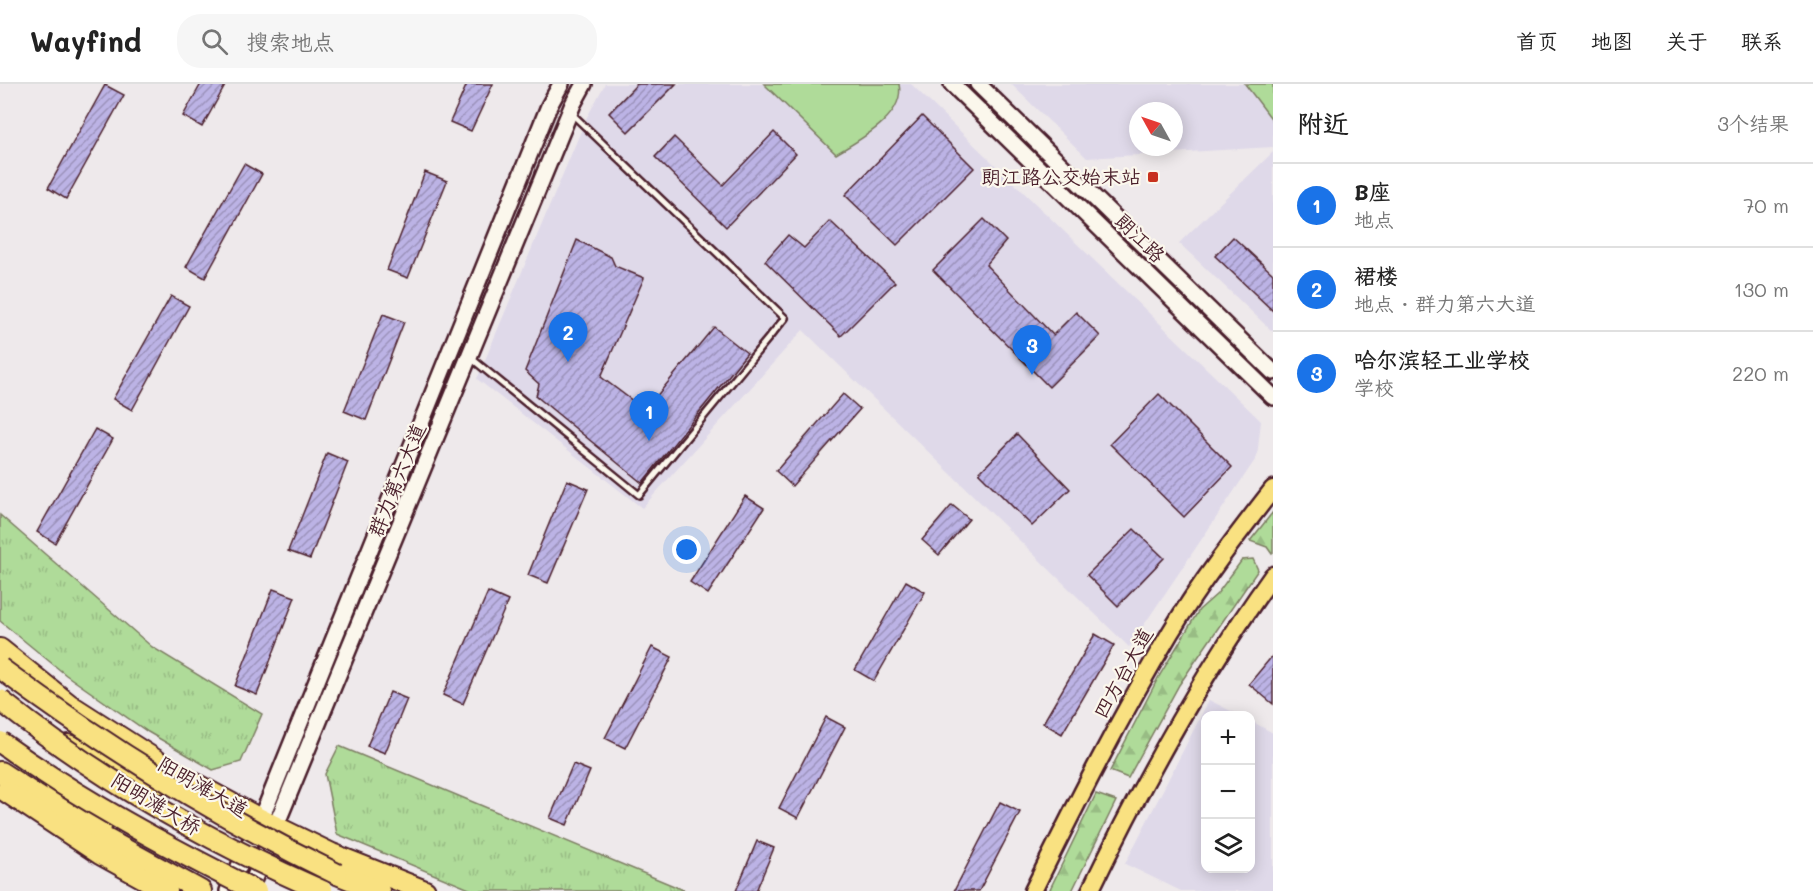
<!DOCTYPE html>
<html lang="zh">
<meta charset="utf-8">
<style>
body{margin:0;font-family:Mali,"LXGW WenKai TC",sans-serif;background:#f6f6f6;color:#222}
.controls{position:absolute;right:18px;bottom:18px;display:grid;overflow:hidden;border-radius:12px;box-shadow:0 3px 15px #0003}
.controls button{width:54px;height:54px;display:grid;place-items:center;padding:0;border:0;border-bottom:2px solid #e0e0e0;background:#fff;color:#222;font:30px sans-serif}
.compass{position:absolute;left:1129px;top:18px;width:54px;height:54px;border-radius:50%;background:#fff;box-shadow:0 3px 15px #0003;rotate:310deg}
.you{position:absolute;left:687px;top:466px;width:21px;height:21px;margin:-15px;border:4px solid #fff;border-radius:50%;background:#1a73e8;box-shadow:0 0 0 9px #1a73e833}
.badge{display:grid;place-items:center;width:39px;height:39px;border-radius:50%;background:#1a73e8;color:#fff;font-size:20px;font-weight:700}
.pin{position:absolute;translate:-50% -50px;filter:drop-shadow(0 2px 3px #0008)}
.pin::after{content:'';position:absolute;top:32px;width:21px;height:18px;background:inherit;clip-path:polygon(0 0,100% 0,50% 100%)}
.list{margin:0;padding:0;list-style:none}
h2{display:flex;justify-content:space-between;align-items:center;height:78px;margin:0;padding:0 24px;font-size:26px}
h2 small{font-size:20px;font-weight:400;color:#767676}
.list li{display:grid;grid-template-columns:39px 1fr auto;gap:18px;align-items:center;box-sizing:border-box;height:84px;padding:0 24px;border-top:2px solid #e0e0e0}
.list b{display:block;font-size:22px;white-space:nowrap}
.list p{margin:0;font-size:20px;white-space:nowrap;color:#767676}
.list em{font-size:20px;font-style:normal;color:#767676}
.icon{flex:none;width:33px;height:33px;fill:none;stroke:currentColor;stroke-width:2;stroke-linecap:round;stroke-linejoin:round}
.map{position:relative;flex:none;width:1273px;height:807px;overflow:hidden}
header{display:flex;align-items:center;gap:36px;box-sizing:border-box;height:84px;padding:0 30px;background:#fff;border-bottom:2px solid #e0e0e0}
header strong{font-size:28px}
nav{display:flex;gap:33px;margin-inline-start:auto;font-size:21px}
.search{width:420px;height:54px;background:#f6f6f6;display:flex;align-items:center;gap:15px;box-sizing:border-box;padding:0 21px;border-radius:24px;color:#767676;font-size:22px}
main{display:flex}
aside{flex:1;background:#fff}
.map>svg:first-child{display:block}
</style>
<header>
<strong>Wayfind</strong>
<div class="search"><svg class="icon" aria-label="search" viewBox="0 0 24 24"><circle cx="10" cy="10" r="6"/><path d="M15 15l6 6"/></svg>搜索地点</div>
<nav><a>首页</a><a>地图</a><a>关于</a><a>联系</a></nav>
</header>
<main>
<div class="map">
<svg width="1273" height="807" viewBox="0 0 1273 807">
<defs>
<pattern id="forest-firs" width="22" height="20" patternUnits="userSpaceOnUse" patternTransform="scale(1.5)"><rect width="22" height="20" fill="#afdb99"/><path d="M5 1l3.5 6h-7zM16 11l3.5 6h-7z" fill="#98bc84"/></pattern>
<pattern id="park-tufts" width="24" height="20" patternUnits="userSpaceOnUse" patternTransform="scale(1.5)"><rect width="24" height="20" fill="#afdb99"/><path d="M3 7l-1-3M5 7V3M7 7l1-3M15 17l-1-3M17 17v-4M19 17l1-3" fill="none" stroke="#98bc84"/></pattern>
<pattern id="building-hatch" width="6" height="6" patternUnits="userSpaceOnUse" patternTransform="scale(1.5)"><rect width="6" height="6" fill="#bcb3e5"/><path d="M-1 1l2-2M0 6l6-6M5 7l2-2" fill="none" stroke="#9b91ba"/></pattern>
</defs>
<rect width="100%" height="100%" fill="#eee9eb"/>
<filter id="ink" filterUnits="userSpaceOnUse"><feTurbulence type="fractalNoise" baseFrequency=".0167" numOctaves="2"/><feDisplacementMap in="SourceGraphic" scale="12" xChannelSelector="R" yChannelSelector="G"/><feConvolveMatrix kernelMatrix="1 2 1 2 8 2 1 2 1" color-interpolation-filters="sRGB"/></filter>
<g filter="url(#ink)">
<g fill="#dfd9e9" fill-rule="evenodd">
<path d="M605,0H911L1261,337L1257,373L1129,563L803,246L642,424L477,295L586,35Z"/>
<path d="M1011,0H1273V63L1087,74ZM1138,27H1174V63H1138Z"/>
<path d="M1273,68V248L1179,159Z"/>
<path d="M1209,616L1239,631L1206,632V784H1250L1251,637L1273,649V807H1181L1125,780Z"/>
</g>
<g fill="#afdb99" stroke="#7c7d62" stroke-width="1.5">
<path d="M764,0H899C906,32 859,56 836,70Z"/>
<path d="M1245,0H1273V37Z"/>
</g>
<g fill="url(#forest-firs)" stroke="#7c7d62" stroke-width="1.5">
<path d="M1273,428V469L1272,470L1267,463L1250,457Z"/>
<path d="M1253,475L1258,486L1179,601L1128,694L1110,687L1158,594L1199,526L1217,510L1242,476Z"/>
<path d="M1096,710L1116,717L1072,807H1049Z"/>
</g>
<g fill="url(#park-tufts)" stroke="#7c7d62" stroke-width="1.5">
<path d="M0,431L152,563L262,630L241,678L213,686L148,648L66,591L0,537Z"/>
<path d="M339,662L686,807H474L337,750L325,690Z"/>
</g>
<g fill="url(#building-hatch)" stroke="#4a1f2b" stroke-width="1.5">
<path d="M201,0H226L202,43L183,32Z"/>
<path d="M467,0H493L471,47L450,38Z"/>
<path d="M637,0H676L628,48L609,29Z"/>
<path d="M105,1L124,11L66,115L48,104Z"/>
<path d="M922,32L974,84L897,161L845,111Z"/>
<path d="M774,48L796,70L726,143L655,73L674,53L723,101Z"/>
<path d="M244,80L262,90L205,194L186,183Z"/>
<path d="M425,88L447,97L408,194L387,186Z"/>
<path d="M984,135L1006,157L986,181L1053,251L1076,228L1100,252L1049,303L933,186Z"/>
<path d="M830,137L895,198L841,252L765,177L788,151L804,164Z"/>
<path d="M1233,153L1273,190V227L1215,172Z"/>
<path d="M577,156L611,173L615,182L644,194L601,293L645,326L714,243L747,269L642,399L536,312L539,300L525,287Z"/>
<path d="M171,212L189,222L132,326L113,315Z"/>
<path d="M383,230L404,238L366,336L344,327Z"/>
<path d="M843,310L860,325L792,402L776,387Z"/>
<path d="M1159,310L1232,383L1184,433L1110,360Z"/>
<path d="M95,345L113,355L55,459L37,448Z"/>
<path d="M1017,350L1070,405L1032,442L979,389Z"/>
<path d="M327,369L348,378L310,475L288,467Z"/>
<path d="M567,396L588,405L548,499L528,491Z"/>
<path d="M745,412L764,424L708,510L690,498Z"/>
<path d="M952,421L969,435L939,471L922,456Z"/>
<path d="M1134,445L1164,474L1118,522L1087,491Z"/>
<path d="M906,497L925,508L874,597L855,586Z"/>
<path d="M273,505L295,513L257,611L235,602Z"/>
<path d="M488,508L508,517L463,620L443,611Z"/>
<path d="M1095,550L1114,561L1062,650L1043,639Z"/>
<path d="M652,563L672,573L625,664L605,654Z"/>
<path d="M1273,571V620L1249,600Z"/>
<path d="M390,608L407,615L385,669L367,662Z"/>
<path d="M826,633L845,643L798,734L779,724Z"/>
<path d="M573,680L590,687L567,741L550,734Z"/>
<path d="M1000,718L1020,728L979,807H954Z"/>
<path d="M757,757L774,764L756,807H736Z"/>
</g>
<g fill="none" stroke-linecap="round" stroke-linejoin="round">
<defs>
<path id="lane" d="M471,274L639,411L785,234L570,28"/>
<g id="secondary">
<path d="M952,0L1273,313"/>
<path d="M978,0L1273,288"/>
<path d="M228,807L268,718L549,22L561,0"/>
<path d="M249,807L573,20L584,0"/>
</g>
<g id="primary">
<path d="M1033,807C1076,720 1120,633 1170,549C1200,499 1237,451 1273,405"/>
<path d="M1090,807C1143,697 1202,590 1273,491"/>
</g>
<g id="highway">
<path d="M0,565L70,621L179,691L260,735L332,770L425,807"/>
<path d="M68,661L160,699"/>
<path d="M0,688L86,744L201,807"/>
<path d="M56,703L101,743"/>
<path d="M5,707L100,770L167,807"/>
<path d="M337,790L379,807"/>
</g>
</defs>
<use href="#lane" stroke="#4a1f2b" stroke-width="10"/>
<use href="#secondary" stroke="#4a1f2b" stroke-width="20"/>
<use href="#primary" stroke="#4a1f2b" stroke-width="21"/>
<use href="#highway" stroke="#4a1f2b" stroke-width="24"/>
<use href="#lane" stroke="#fbf7ec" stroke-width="5"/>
<use href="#secondary" stroke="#fbf7ec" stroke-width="15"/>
<use href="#primary" stroke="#f9e181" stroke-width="16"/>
<use href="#highway" stroke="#f9e181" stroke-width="20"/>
<defs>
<g id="highway-bridge">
<path d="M0,584C107,664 217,732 337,790"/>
<path d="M0,616C97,694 208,757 322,807"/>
<path d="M0,658C80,716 168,763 256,807"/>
</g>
</defs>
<use href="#highway-bridge" stroke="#4a1f2b" stroke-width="24" stroke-linecap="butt"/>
<use href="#highway-bridge" stroke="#f9e181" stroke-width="20"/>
</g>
</g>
<rect fill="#c8321e" stroke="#fbf7ec" stroke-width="2" x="1147" y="87" width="12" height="12" rx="3"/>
<g text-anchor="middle" stroke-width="4.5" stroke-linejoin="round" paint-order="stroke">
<g font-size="20" fill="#4a1f2b" stroke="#fbf7ec" text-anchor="end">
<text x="1141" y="100">朗江路公交始末站</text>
</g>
<g font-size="20" fill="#4a1f2b" stroke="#fbf7ec">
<text transform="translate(1140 154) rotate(44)" y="7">朗江路</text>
<text transform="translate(397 396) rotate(-68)" y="7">群力第六大道</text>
<text transform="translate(1123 589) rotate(-61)" y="7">四方台大道</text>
<text transform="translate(203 703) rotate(30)" y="7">阳明滩大道</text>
<text transform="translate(156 720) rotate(31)" y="7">阳明滩大桥</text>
</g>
</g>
</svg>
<div class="controls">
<button>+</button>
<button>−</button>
<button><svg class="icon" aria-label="layers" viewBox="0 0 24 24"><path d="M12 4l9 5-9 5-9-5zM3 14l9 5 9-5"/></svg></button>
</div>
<svg class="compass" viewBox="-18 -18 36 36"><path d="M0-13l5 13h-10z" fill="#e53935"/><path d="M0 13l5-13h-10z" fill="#767676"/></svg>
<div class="you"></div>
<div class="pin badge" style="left:649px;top:357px">1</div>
<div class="pin badge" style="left:568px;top:278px">2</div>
<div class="pin badge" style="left:1032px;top:291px">3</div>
</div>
<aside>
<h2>附近<small>3个结果</small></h2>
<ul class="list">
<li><span class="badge">1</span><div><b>B座</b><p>地点</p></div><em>70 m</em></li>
<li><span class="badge">2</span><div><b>裙楼</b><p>地点 · 群力第六大道</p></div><em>130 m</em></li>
<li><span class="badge">3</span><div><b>哈尔滨轻工业学校</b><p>学校</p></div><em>220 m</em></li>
</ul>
</aside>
</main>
